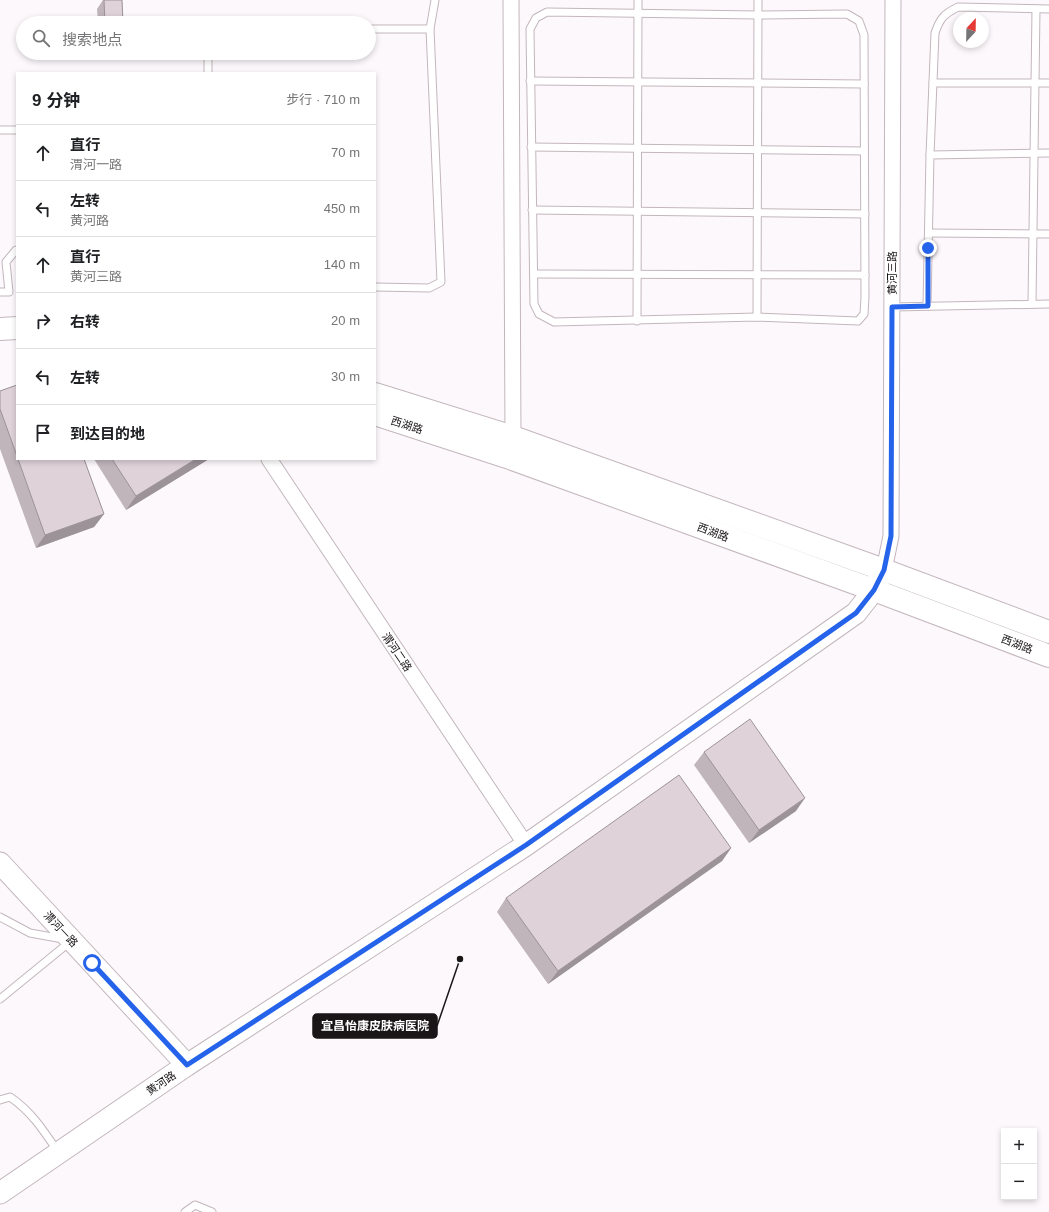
<!DOCTYPE html>
<html lang="zh">
<meta charset="utf-8">
<style>
body{margin:0;font-family:Arial,"Noto Sans SC",sans-serif;background:#f6f6f6;color:#202124}
.controls{position:absolute;right:12px;bottom:12px;display:grid;overflow:hidden;border-radius:0px;box-shadow:0 2px 6px #0003}
.controls button{width:36px;height:36px;display:grid;place-items:center;padding:0;border:0;border-bottom:1px solid #e0e0e0;background:#fff;color:#202124;font:20px sans-serif}
.compass{position:absolute;left:953px;top:12px;width:36px;height:36px;border-radius:50%;background:#fff;box-shadow:0 2px 6px #0003;rotate:22deg}
.stop{position:absolute;width:12px;height:12px;margin:-9px;border:3px solid #2563eb;border-radius:50%;background:#fff}
.stop.end{background:#2563eb;border-color:#fff;box-shadow:0 1px 4px #0008}
.list{margin:0;padding:0;list-style:none}
h2{display:flex;justify-content:space-between;align-items:center;height:52px;margin:0;padding:0 16px;font-size:17px}
h2 small{font-size:13px;font-weight:400;color:#757577}
.list li{display:grid;grid-template-columns:26px 1fr auto;gap:12px;align-items:center;box-sizing:border-box;height:56px;padding:0 16px;border-top:1px solid #e0e0e0}
.list b{display:block;font-size:15px;white-space:nowrap}
.list p{margin:0;font-size:13px;white-space:nowrap;color:#757577}
.list em{font-size:13px;font-style:normal;color:#757577}
.icon{flex:none;width:22px;height:22px;fill:none;stroke:currentColor;stroke-width:2;stroke-linecap:round;stroke-linejoin:round}
.map{position:relative;flex:none;width:1049px;height:1212px;overflow:hidden}
.search{position:absolute;background:#fff;box-shadow:0 2px 6px #0003;left:16px;top:16px;width:360px;height:44px;display:flex;align-items:center;gap:10px;box-sizing:border-box;padding:0 14px;border-radius:22px;color:#757577;font-size:15px}
.panel{position:absolute;background:#fff;box-shadow:0 2px 6px #0003;left:16px;top:72px;width:360px;height:388px;border-radius:0px}
.map>svg:first-child{display:block}
</style>
<div class="map">
<svg width="1049" height="1212" viewBox="0 0 1049 1212">
<rect width="100%" height="100%" fill="#fdf8fb"/>
<g fill="none" stroke-linecap="round" stroke-linejoin="round">
<defs>
<g id="lane">
<path d="M547,12L758,15L847,14L859,21L864,35L865,297L864,314L858,321L757,317L554,322L539,314L534,304L530,29L536,18Z"/>
<path d="M369,29H430L435,0"/>
<path d="M208,73V53"/>
<path d="M530,81L864,84"/>
<path d="M933,83H1049"/>
<path d="M0,130H17"/>
<path d="M531,147L864,151"/>
<path d="M930,155L1049,153"/>
<path d="M532,210L865,214"/>
<path d="M929,233L1049,234"/>
<path d="M534,274L865,275"/>
<path d="M375,287L429,288L441,282L430,29"/>
<path d="M0,292H9L6,262L16,250H17"/>
<path d="M1032,304L1036,9"/>
<path d="M927,306L930,155L935,33C940,18 944,14 958,7L1049,9"/>
<path d="M892,307L1049,304"/>
<path d="M757,317L758,0"/>
<path d="M637,321L638,0"/>
<path d="M0,917L30,933L63,939"/>
<path d="M0,999L71,941"/>
<path d="M0,1100L10,1097C31,1111 44,1131 58,1152"/>
<path d="M185,1212L195,1205L212,1212"/>
</g>
<g id="street">
<path d="M511,0L513,437"/>
<path d="M269,459L526,845"/>
<path d="M884,570L891,536L893,0"/>
</g>
<g id="secondary">
<path d="M0,863L187,1065"/>
<path d="M0,1193L187,1065L526,845L856,613L874,590L881,575"/>
</g>
<g id="primary">
<path d="M0,329L17,328"/>
<path d="M375,394L513,437L884,570L1049,632"/>
<path d="M375,414L507,457L874,590L1049,656"/>
</g>
</defs>
<use href="#lane" stroke="#c3b6bd" stroke-width="9"/>
<use href="#street" stroke="#c3b6bd" stroke-width="17"/>
<use href="#secondary" stroke="#c3b6bd" stroke-width="23"/>
<use href="#primary" stroke="#c3b6bd" stroke-width="24"/>
<use href="#lane" stroke="#fff" stroke-width="7"/>
<use href="#street" stroke="#fff" stroke-width="15"/>
<use href="#secondary" stroke="#fff" stroke-width="21"/>
<use href="#primary" stroke="#fff" stroke-width="22"/>
</g>
<g fill="#c0b5bb">
<path d="M103,0H122L123,23H98L97,9Z"/>
<path d="M100,53H120L118,56L100,57Z"/>
<path d="M17,385V459H84L104,514L94,527L36,548L0,449V391Z"/>
<path d="M94,459H209L126,510Z"/>
<path d="M704,752L796,811L749,843L694,765Z"/>
<path d="M731,848L722,861L548,984L497,912L506,898Z"/>
</g>
<g fill="#9c9398">
<path d="M103,53H120L118,56L100,57Z"/>
<path d="M196,459H209L126,510L136,496Z"/>
<path d="M104,514L94,527L36,548L45,535Z"/>
<path d="M805,798L796,811L749,843L759,830Z"/>
<path d="M731,848L722,861L548,984L558,971Z"/>
</g>
<g fill="#dfd2d9" stroke="#9c9398">
<path d="M104,0H122L123,23H105Z"/>
<path d="M17,385V456L0,409V391Z"/>
<path d="M18,459H84L104,514L45,535Z"/>
<path d="M112,459H196L136,496Z"/>
<path d="M750,719L805,798L759,830L704,752Z"/>
<path d="M679,775L731,848L558,971L506,898Z"/>
</g>
<g fill="none" stroke-linecap="round" stroke-linejoin="round">
<path stroke="#2563eb" stroke-width="5" d="M92,963L187,1065L526,845L856,613L874,590L884,570L891,536L892,307L928,306V248"/>
</g>
<g text-anchor="middle" stroke-width="3" stroke-linejoin="round" paint-order="stroke">
<g font-size="11" fill="#1a1618" stroke="#fff">
<text transform="translate(892 273) rotate(-90)" y="4">黄河三路</text>
<text transform="translate(407 425) rotate(18)" y="4">西湖路</text>
<text transform="translate(713 532) rotate(20)" y="4">西湖路</text>
<text transform="translate(1017 644) rotate(21)" y="4">西湖路</text>
<text transform="translate(397 652) rotate(56)" y="4">渭河二路</text>
<text transform="translate(61 929) rotate(47)" y="4">渭河一路</text>
<text transform="translate(161 1083) rotate(-34)" y="4">黄河路</text>
</g>
</g>
<path fill="none" stroke="#1a1618" stroke-width="1.5" d="M460 959L437 1026"/>
<circle fill="#1a1618" stroke="#fff" stroke-width="1.5" cx="460" cy="959" r="4"/>
<rect fill="#1a1618" stroke="#1a1618" stroke-width="1.5" x="313" y="1014" width="124" height="24" rx="4"/>
<g font-size="12" text-anchor="middle" font-weight="bold" fill="#fff">
<text x="375" y="1030">宜昌怡康皮肤病医院</text>
</g>
</svg>
<div class="controls">
<button>+</button>
<button>−</button>
</div>
<svg class="compass" viewBox="-18 -18 36 36"><path d="M0-13l5 13h-10z" fill="#e53935"/><path d="M0 13l5-13h-10z" fill="#757577"/></svg>
<div class="stop" style="left:92px;top:963px"></div>
<div class="stop end" style="left:928px;top:248px"></div>
<div class="search"><svg class="icon" aria-label="search" viewBox="0 0 24 24"><circle cx="10" cy="10" r="6"/><path d="M15 15l6 6"/></svg>搜索地点</div>
<section class="panel">
<h2>9 分钟<small>步行 · 710 m</small></h2>
<ul class="list">
<li><svg class="icon" aria-label="ahead" viewBox="0 0 24 24"><path d="M12 20V5M6 11l6-6 6 6"/></svg><div><b>直行</b><p>渭河一路</p></div><em>70 m</em></li>
<li><svg class="icon" aria-label="left" viewBox="0 0 24 24"><path d="M17 20v-9H6M10 6l-5 5 5 5"/></svg><div><b>左转</b><p>黄河路</p></div><em>450 m</em></li>
<li><svg class="icon" aria-label="ahead" viewBox="0 0 24 24"><path d="M12 20V5M6 11l6-6 6 6"/></svg><div><b>直行</b><p>黄河三路</p></div><em>140 m</em></li>
<li><svg class="icon" aria-label="right" viewBox="0 0 24 24"><path d="M7 20v-9h11M14 6l5 5-5 5"/></svg><div><b>右转</b></div><em>20 m</em></li>
<li><svg class="icon" aria-label="left" viewBox="0 0 24 24"><path d="M17 20v-9H6M10 6l-5 5 5 5"/></svg><div><b>左转</b></div><em>30 m</em></li>
<li><svg class="icon" aria-label="arrive" viewBox="0 0 24 24"><path d="M6 21V4h12l-3 4 3 4H6"/></svg><div><b>到达目的地</b></div></li>
</ul>
</section>
</div>
